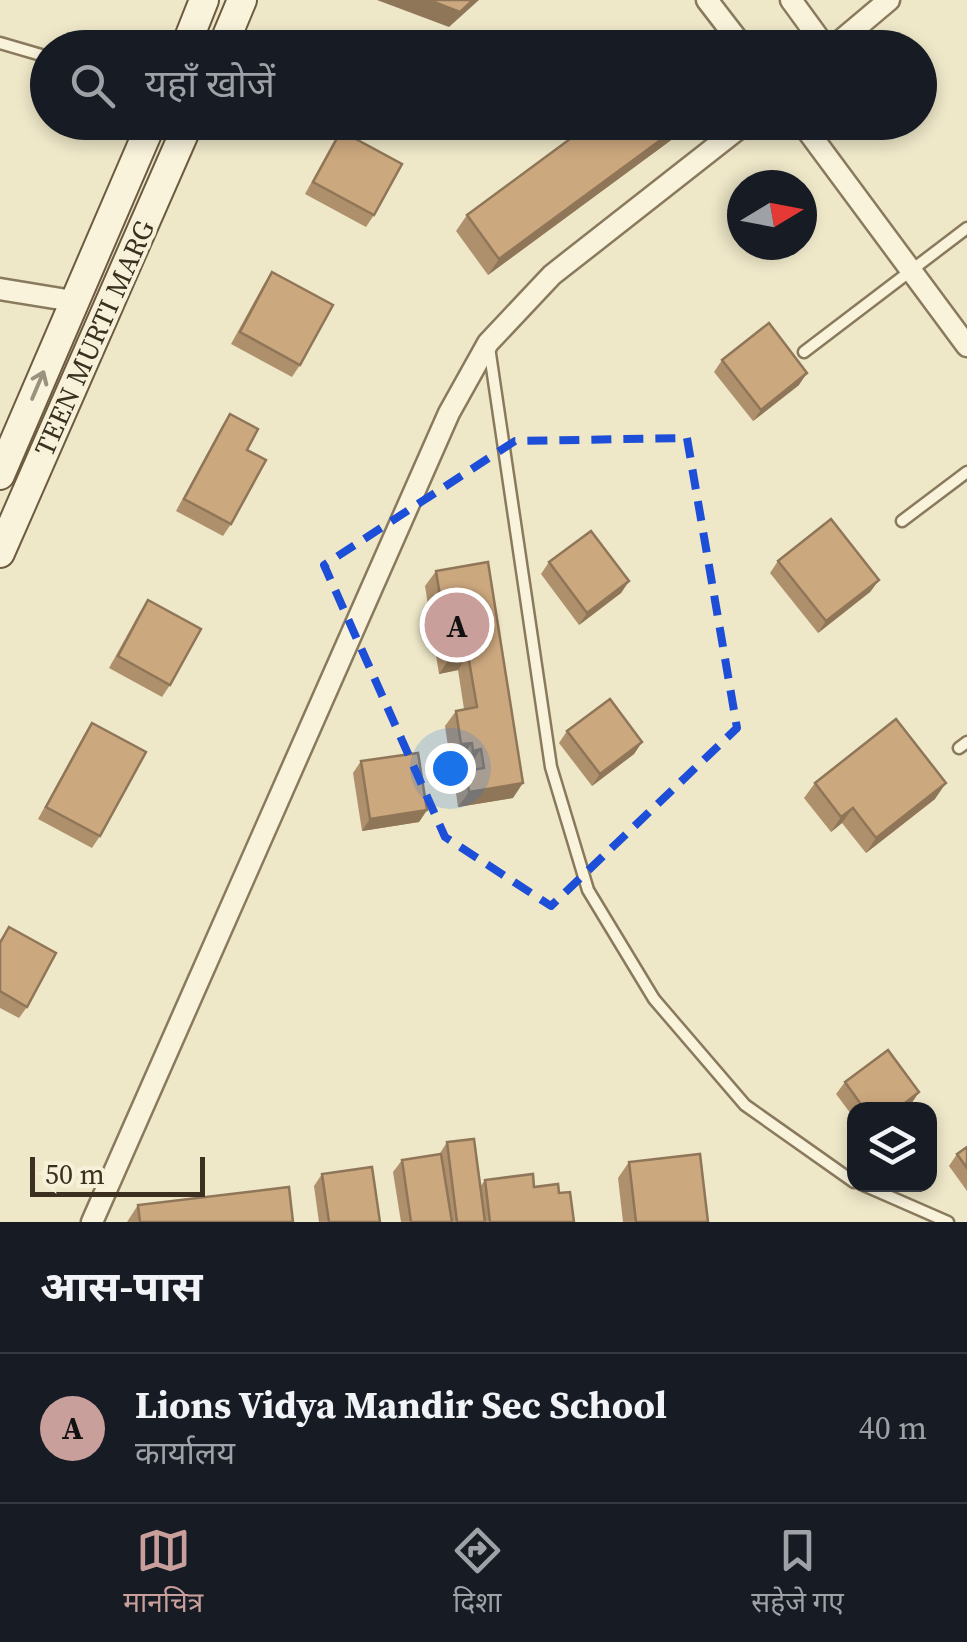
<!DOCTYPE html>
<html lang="hi">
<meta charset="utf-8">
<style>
body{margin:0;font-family:"Source Serif 4","Noto Sans Devanagari",serif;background:#242831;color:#f1f3f6}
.controls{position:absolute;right:30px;bottom:30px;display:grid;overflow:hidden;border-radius:20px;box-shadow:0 5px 15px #0003}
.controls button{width:90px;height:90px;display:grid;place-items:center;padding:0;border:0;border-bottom:2px solid #363941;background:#171b24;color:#f1f3f6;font:50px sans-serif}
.compass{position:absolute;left:727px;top:170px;width:90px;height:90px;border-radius:50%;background:#171b24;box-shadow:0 5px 15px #0003;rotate:80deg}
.scale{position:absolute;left:30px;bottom:25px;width:175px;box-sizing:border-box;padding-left:10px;border:5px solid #3b3020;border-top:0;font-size:28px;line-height:35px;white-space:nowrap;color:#3b3020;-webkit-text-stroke:8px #f6f1d8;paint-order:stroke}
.you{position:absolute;left:450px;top:768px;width:35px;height:35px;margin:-25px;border:8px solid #fff;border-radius:50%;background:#1a73e8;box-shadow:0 0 0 15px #1a73e833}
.badge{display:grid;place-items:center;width:65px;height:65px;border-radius:50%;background:#c99f9c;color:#111;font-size:32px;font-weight:700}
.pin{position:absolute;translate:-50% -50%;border:5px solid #fff;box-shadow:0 2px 10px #0006}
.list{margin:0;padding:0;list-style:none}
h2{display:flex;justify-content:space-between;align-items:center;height:130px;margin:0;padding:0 40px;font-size:42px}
h2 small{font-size:32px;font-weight:400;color:#9ea1a6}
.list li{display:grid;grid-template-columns:65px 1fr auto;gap:30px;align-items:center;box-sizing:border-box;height:150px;padding:0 40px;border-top:2px solid #363941}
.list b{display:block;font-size:38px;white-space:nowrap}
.list p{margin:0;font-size:32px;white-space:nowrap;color:#9ea1a6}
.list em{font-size:32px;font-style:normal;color:#9ea1a6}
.icon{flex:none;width:55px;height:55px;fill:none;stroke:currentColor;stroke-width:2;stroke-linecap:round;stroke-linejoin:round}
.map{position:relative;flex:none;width:967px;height:1222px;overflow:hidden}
.search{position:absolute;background:#171b24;box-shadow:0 5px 15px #0003;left:30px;right:30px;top:30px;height:110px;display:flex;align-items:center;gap:25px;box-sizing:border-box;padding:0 35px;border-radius:55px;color:#9ea1a6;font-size:38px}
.sheet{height:280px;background:#171b24}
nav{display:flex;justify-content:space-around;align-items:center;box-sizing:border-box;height:140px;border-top:2px solid #363941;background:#171b24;font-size:28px;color:#9ea1a6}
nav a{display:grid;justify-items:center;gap:5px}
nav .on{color:#c99f9c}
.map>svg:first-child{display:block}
</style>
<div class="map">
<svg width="967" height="1222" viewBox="0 0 967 1222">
<rect width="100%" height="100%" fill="#eee7c8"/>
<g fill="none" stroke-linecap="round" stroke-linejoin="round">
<defs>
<g id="service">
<path d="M0,43L48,57"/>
<path d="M489,347L551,767L588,890L654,999L745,1105L854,1182"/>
<path d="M804,352L967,228"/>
<path d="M902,521L967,472"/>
<path d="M959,748L967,742"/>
<path d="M861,1184L948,1222"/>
</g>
<g id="minor">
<path d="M707,0L744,48"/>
<path d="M791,0L826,48"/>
<path d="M832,48L889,0"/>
<path d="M801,122L967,346"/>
<path d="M0,289L73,301"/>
<path d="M92,1222L449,413L488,343L552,275L747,122"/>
</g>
<g id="secondary">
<path d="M185,48L204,0"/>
<path d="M222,48L242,0"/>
<path d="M0,475L152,122"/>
<path d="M0,553L189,122"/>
</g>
</defs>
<use href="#service" stroke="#8a7a5d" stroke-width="15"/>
<use href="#minor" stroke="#8a7a5d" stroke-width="25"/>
<use href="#secondary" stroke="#6c5b40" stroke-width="32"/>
<use href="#service" stroke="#f9f3dc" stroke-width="10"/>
<use href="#minor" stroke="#f9f3dc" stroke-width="20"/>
<use href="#secondary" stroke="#f9f3dc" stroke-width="28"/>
</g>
<g fill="#af906c">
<path d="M341,131L374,215L366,227L305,194L333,143Z"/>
<path d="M678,135L488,275L456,231L467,215Z"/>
<path d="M272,272L300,365L292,377L231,344L264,284Z"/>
<path d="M722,360L799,385L753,421L714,372Z"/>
<path d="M230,414L231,524L223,536L176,511L222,426Z"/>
<path d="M778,561L879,580L870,592L818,633L770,573Z"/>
<path d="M488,562L513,798L458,807L455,786L466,771L471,770L470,765L462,766L461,758L450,760L445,726L456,711L464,709L458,670L439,674L425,586L436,571Z"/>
<path d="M549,562L629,581L621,593L579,625L541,574Z"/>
<path d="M148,600L170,685L162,697L109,668L140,612Z"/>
<path d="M92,723L100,836L92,848L38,819L84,735Z"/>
<path d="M567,731L642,742L634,754L592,786L559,743Z"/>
<path d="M361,761L427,810L419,822L362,831L353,773Z"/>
<path d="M815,783L935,799L866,853L842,823L831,832L804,798Z"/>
<path d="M9,927L27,1007L19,1018L0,1008V940Z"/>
<path d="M845,1082L919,1092L911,1104L904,1110H854V1118L836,1094Z"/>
<path d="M447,1142L480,1187L485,1180L534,1187L559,1193L574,1222H401L393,1172L402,1160L439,1155Z"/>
<path d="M967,1147V1191L949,1166L957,1154Z"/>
<path d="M629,1162L708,1222H623L618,1178Z"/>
<path d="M322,1174L380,1222H319L314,1186Z"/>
<path d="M138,1205L293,1222H127Z"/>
</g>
<g fill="#8f7658">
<path d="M377,0H479L449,27Z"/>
<path d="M685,122H687L678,135L488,275L499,259Z"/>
<path d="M807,373L799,385L753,421L761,410Z"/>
<path d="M879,580L870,592L818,633L826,621Z"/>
<path d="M629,581L621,593L579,625L587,613Z"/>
<path d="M468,655L458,670L439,674L450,658Z"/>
<path d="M642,742L634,754L592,786L600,774Z"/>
<path d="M472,743L461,758L450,760L461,744Z"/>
<path d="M481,749L470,765L462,766L473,751Z"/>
<path d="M523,783L513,798L458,807L469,792Z"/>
<path d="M946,783L935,799L866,853L876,838Z"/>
<path d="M853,808L842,823L831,832L841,817Z"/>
<path d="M427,810L419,822L362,831L370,819Z"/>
<path d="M919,1092L911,1104L904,1110H896Z"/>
</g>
<g fill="#cca87e" stroke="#8f7658" stroke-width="2.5">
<path d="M429,0H473L460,12Z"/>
<path d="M593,122H685L499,259L467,215Z"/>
<path d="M341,131L402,164L374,215L313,182Z"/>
<path d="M272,272L333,305L300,365L240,332Z"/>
<path d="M769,323L807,373L761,410L722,360Z"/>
<path d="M230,414L258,429L247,450L266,460L231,524L184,499Z"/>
<path d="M831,519L879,580L826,621L778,561Z"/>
<path d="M591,531L629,581L587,613L549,562Z"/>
<path d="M488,562L523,783L469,792L466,771L484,768L481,749L473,751L472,743L461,744L456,711L477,707L468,655L450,658L436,571Z"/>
<path d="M148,600L201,629L170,685L118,656Z"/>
<path d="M610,699L642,742L600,774L567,731Z"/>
<path d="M896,719L946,783L876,838L853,808L841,817L815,783Z"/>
<path d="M92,723L146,752L100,836L46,807Z"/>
<path d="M418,753L427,810L370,819L361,761Z"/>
<path d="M9,927L56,953L27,1007L0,991V943Z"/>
<path d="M888,1050L919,1092L896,1110H865L845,1082Z"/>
<path d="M474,1139L485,1222H457L447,1142Z"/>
<path d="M967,1147V1168L957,1154Z"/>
<path d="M441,1154L452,1222H411L402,1160Z"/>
<path d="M700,1154L708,1222H636L629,1162Z"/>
<path d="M372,1167L380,1222H329L322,1174Z"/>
<path d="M533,1174L534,1187L558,1184L559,1193L570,1192L574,1222H490L485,1180Z"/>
<path d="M289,1187L293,1222H140L138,1205Z"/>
</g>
<defs><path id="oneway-shaft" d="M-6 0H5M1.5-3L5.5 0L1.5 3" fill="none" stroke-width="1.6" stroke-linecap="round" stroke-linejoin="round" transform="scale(2.5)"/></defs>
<use stroke="#9a927e" href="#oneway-shaft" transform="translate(38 385) rotate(-67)"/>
<path fill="none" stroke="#1d4ed8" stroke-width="8" stroke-dasharray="20 12" stroke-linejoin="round" d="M687,438L737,728L551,906L445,837L324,565L515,441Z"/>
<g text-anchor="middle" stroke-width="8" stroke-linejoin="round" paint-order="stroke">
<g font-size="28" fill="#3b3020" stroke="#f6f1d8">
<text transform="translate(94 338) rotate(-66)" y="10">TEEN MURTI MARG</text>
</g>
</g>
</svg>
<div class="controls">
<button><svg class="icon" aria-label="layers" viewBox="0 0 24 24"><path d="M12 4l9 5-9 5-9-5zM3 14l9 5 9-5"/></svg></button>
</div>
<svg class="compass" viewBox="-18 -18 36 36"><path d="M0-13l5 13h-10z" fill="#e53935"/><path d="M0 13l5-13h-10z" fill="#9ea1a6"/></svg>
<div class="scale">50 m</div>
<div class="you"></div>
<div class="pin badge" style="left:457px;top:625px">A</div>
<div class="search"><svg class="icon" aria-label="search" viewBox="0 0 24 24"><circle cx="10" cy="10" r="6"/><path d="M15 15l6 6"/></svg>यहाँ खोजें</div>
</div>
<section class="sheet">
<h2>आस-पास<small></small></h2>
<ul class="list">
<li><span class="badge">A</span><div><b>Lions Vidya Mandir Sec School</b><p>कार्यालय</p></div><em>40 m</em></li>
</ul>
</section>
<nav>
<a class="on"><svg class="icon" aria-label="map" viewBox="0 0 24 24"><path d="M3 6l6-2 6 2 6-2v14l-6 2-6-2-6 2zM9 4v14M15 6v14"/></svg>मानचित्र</a>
<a><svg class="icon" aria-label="directions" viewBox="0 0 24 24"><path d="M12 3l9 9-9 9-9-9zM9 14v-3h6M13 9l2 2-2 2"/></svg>दिशा</a>
<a><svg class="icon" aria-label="saved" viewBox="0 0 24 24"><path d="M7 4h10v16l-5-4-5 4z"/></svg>सहेजे गए</a>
</nav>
